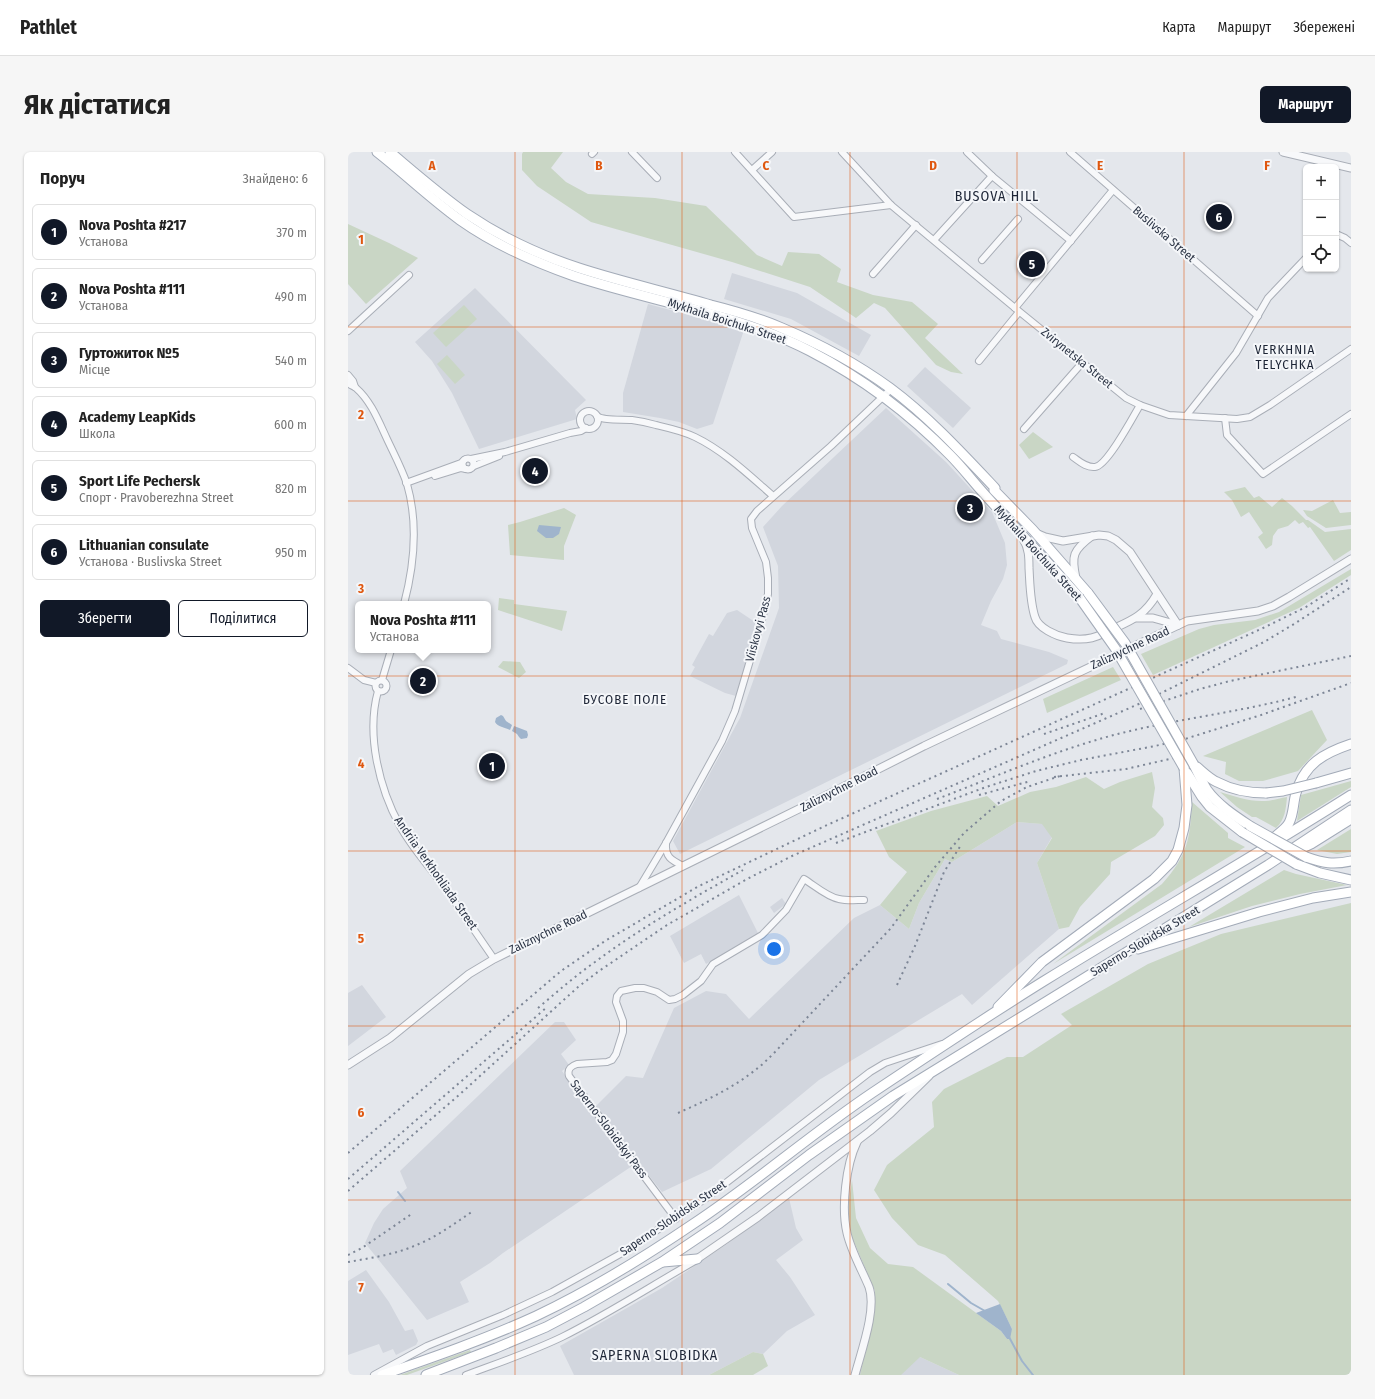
<!DOCTYPE html>
<html lang="uk">
<meta charset="utf-8">
<style>
body{margin:0;font-family:"Fira Sans Condensed",sans-serif;background:#f6f6f6;color:#222}
.controls{position:absolute;right:12px;top:12px;display:grid;overflow:hidden;border-radius:6px;box-shadow:0 1px 3px #0004}
.controls button{width:36px;height:36px;display:grid;place-items:center;padding:0;border:0;border-bottom:1px solid #e0e0e0;background:#fff;color:#222;font:20px sans-serif}
.you{position:absolute;left:426px;top:797px;width:14px;height:14px;margin:-10px;border:3px solid #fff;border-radius:50%;background:#1a73e8;box-shadow:0 0 0 6px #1a73e833}
.badge{display:grid;place-items:center;width:26px;height:26px;border-radius:50%;background:#111827;color:#fff;font-size:13px;font-weight:700}
.pin{position:absolute;translate:-50% -50%;border:2px solid #fff;box-shadow:0 1px 4px #0006}
.popup{position:absolute;left:7px;top:449px;width:136px;height:52px;box-sizing:border-box;display:grid;place-content:center;border-radius:6px;background:#fff;filter:drop-shadow(0 1px 3px #0005);font-size:13px;white-space:nowrap;color:#767676}
.popup b{font-size:15px;color:#222}
.popup::after{content:'';position:absolute;left:50%;top:100%;margin-left:-8px;border:8px solid transparent;border-top-color:#fff}
.list{margin:0;padding:0;list-style:none}
h2{display:flex;justify-content:space-between;align-items:center;height:52px;margin:0;padding:0 16px;font-size:17px}
h2 small{font-size:13px;font-weight:400;color:#767676}
.list li{display:grid;grid-template-columns:26px 1fr auto;gap:12px;align-items:center;box-sizing:border-box;height:56px;margin:0 8px 8px;padding:0 8px;border:1px solid #e0e0e0;border-radius:6px}
.list b{display:block;font-size:15px;white-space:nowrap}
.list p{margin:0;font-size:13px;white-space:nowrap;color:#767676}
.list em{font-size:13px;font-style:normal;color:#767676}
.actions{display:flex;gap:8px;padding:12px 16px}
.actions a{flex:1;padding:9px 0;border:1px solid #111827;border-radius:6px;text-align:center;font-size:14px;color:#111827}
.actions .main{background:#111827;color:#fff}
.icon{flex:none;width:22px;height:22px;fill:none;stroke:currentColor;stroke-width:2;stroke-linecap:round;stroke-linejoin:round}
.map{position:relative;flex:none;width:1003px;height:1223px;overflow:hidden;border-radius:6px}
header{display:flex;align-items:center;gap:24px;box-sizing:border-box;height:56px;padding:0 20px;background:#fff;border-bottom:1px solid #e0e0e0}
header strong{font-size:19px}
nav{display:flex;gap:22px;margin-inline-start:auto;font-size:14px}
.intro{display:flex;align-items:center;justify-content:space-between;box-sizing:border-box;height:96px;padding:0 24px}
h1{margin:0;font-size:28px}
.button{padding:10px 18px;border-radius:6px;background:#111827;color:#fff;font-size:14px;font-weight:700}
main{display:flex;gap:24px;padding:0 24px}
aside{flex:1;background:#fff;border-radius:6px;box-shadow:0 1px 3px #0004}
.map>svg:first-child{display:block}
</style>
<header>
<strong>Pathlet</strong>
<nav><a>Карта</a><a>Маршрут</a><a>Збережені</a></nav>
</header>
<div class="intro"><h1>Як дістатися</h1><a class="button">Маршрут</a></div>
<main>
<aside>
<h2>Поруч<small>Знайдено: 6</small></h2>
<ul class="list">
<li><span class="badge">1</span><div><b>Nova Poshta #217</b><p>Установа</p></div><em>370 m</em></li>
<li><span class="badge">2</span><div><b>Nova Poshta #111</b><p>Установа</p></div><em>490 m</em></li>
<li><span class="badge">3</span><div><b>Гуртожиток №5</b><p>Місце</p></div><em>540 m</em></li>
<li><span class="badge">4</span><div><b>Academy LeapKids</b><p>Школа</p></div><em>600 m</em></li>
<li><span class="badge">5</span><div><b>Sport Life Pechersk</b><p>Спорт · Pravoberezhna Street</p></div><em>820 m</em></li>
<li><span class="badge">6</span><div><b>Lithuanian consulate</b><p>Установа · Buslivska Street</p></div><em>950 m</em></li>
</ul>
<div class="actions"><a class="main">Зберегти</a><a>Поділитися</a></div>
</aside>
<div class="map">
<svg width="1003" height="1223" viewBox="0 0 1003 1223">
<rect width="100%" height="100%" fill="#e4e7ec"/>
<g fill="#d2d6de">
<path d="M384,121L449,141L523,183L511,204L443,167L376,147Z"/>
<path d="M127,136L238,248L227,258L229,267L131,297L104,241L84,209L67,190Z"/>
<path d="M300,152L396,178L365,272L349,277L331,270L312,266L275,260V241Z"/>
<path d="M577,215L623,256L605,276L559,234Z"/>
<path d="M538,256L598,310L644,360L657,391L659,413L655,427L643,449L633,473L649,479L653,487L701,500L720,508L719,512L332,702L325,689L392,566L431,456L430,414L415,375L434,354Z"/>
<path d="M389,458L410,472L388,544L377,541L342,524L347,515L344,513L361,482L365,484L379,461Z"/>
<path d="M669,670L695,672L704,685L689,711L711,777L624,853L614,842L471,928L363,1017L314,1040L290,1010L155,1101L142,1111L112,1130L121,1150L79,1168L17,1091L26,1071L35,1057L59,1036L52,1019L207,870H216L228,888L213,902L221,913L214,919L243,959L278,924L295,926L326,856L358,839L378,842L401,867L506,766L532,753L561,777L571,751L597,707L604,710Z"/>
<path d="M391,743L411,783L358,812L353,802L336,811L322,784Z"/>
<path d="M434,746L438,752L426,761L422,755Z"/>
<path d="M14,833L38,865L0,894V841Z"/>
<path d="M441,1046L448,1076L455,1088L428,1108L442,1125L467,1163L439,1179L415,1202L405,1200L361,1223H226L212,1194L314,1136L379,1092Z"/>
<path d="M18,1118L41,1150L57,1179L65,1177L70,1189L68,1193L48,1203L45,1197L35,1201L31,1192L0,1203V1129Z"/>
<path d="M522,1170L572,1205L611,1223H509Z"/>
</g>
<g fill="#c9d6c5">
<path d="M175,0H215L203,16L218,30L240,42L307,46L358,54L409,103L434,114L440,100L471,102L493,117L489,130L525,143L564,150L590,172L577,186L615,222L603,220L588,213L537,156L526,151L508,166L462,135L384,110L243,70L189,34L174,18V2Z"/>
<path d="M0,72L41,91L70,106L18,152L0,132Z"/>
<path d="M116,153L129,167L98,195L85,181Z"/>
<path d="M99,203L117,223L107,232L89,212Z"/>
<path d="M685,280L705,295L681,307L671,293Z"/>
<path d="M897,335L906,346L911,344L924,355L934,346L944,354L958,368H960L977,380L1003,377V398L986,409L962,375L960,376L955,370L951,372L947,368L940,374L930,377L925,384L924,393L918,397L910,385L915,381L901,360L893,365L884,348L876,340Z"/>
<path d="M985,348L992,361L1003,360V373L978,376L959,364L955,358L964,359Z"/>
<path d="M216,356L228,363L216,394V408L162,403L160,373L172,370Z"/>
<path d="M1003,417V423L951,456L805,523L793,502L851,477L866,473L907,468L931,460Z"/>
<path d="M151,446L166,448V452L219,459L214,479L150,458Z"/>
<path d="M155,509L172,510L178,520L171,526L150,515Z"/>
<path d="M765,515L773,528L699,561L695,547Z"/>
<path d="M964,558L979,588L950,619L915,629H891L877,622L878,610L855,604Z"/>
<path d="M804,620L807,636L804,655L815,666L816,673L807,684L763,710L762,722L732,755L721,775L711,777L689,711L704,686L694,672L669,670L604,710L597,707L571,751L561,777L532,753L559,720L541,705L528,679L583,659L639,644L650,654L682,640L708,635L738,625L756,637L772,630Z"/>
<path d="M1003,629V635L949,669L953,643Z"/>
<path d="M872,640C886,644 902,650 917,649C924,649 932,646 939,645C938,656 937,668 928,676L908,665H904L889,655Z"/>
<path d="M844,650L880,681V686L897,695L705,812L814,732C840,703 842,687 844,650Z"/>
<path d="M1003,677V700L989,702L969,698Z"/>
<path d="M936,718L948,722L999,733L952,742L904,754L841,775Z"/>
<path d="M1003,751V1223H611L572,1205L553,1223H512L527,1159V1139L503,1083L500,1055L504,1028L508,1066L522,1096L540,1112L565,1115L653,1179L659,1187L664,1177L650,1149L597,1103L570,1093L544,1066L526,1038L539,1013L586,975L584,950L596,937L659,905H675L724,873L713,862L800,812L873,782Z"/>
<path d="M122,1198L123,1200L59,1223H52Z"/>
<path d="M405,1200L415,1202L420,1214L405,1223H361Z"/>
</g>
<g fill="#9fb4cc">
<path d="M191,373L213,375L211,382L205,386H198L189,379Z"/>
<path d="M153,563L155,564L158,569L164,573L162,578C156,575 150,575 147,570L148,566Z"/>
<path d="M166,574L179,579L180,583L179,586L173,587L171,585L169,582L164,579Z"/>
<path d="M652,1152L664,1177L662,1187H659L653,1179L628,1161Z"/>
</g>
<g fill="none" stroke-linecap="round" stroke-linejoin="round">
<g stroke="#9fb4cc" stroke-width="2">
<path d="M50,1040L57,1049"/>
<path d="M600,1132L623,1151L637,1159"/>
<path d="M661,1185L674,1209L685,1223"/>
</g>
<defs>
<g id="minor">
<path d="M284,0L309,26"/>
<path d="M387,0L446,65L543,53"/>
<path d="M494,0L543,53L667,156L778,246L792,253L821,263L889,267L902,265L922,253L1003,197"/>
<path d="M619,0L644,24L723,89"/>
<path d="M722,0L910,164"/>
<path d="M244,2L246,0"/>
<path d="M404,18L424,0"/>
<path d="M988,82L997,86L1003,91"/>
<path d="M586,88L644,24"/>
<path d="M634,108L670,67"/>
<path d="M525,122L568,73"/>
<path d="M667,156L765,38"/>
<path d="M0,179L61,123"/>
<path d="M631,209L671,160"/>
<path d="M0,223L5,229L7,235"/>
<path d="M0,231C2,233 5,234 8,236C23,249 31,270 39,287C46,302 54,317 59,332C70,370 66,414 56,452"/>
<circle cx="241" cy="268" r="9"/>
<path d="M249,264C255,269 275,267 284,268C292,269 301,271 308,273C321,276 335,279 347,285C376,299 401,323 425,344"/>
<path d="M838,264L888,201L920,146L958,106"/>
<path d="M877,266L879,283L915,322L1003,262"/>
<path d="M676,277L734,211"/>
<path d="M725,305C731,309 738,316 747,315C759,314 785,265 792,253"/>
<circle cx="120" cy="312" r="5.5"/>
<path d="M123,307L157,300L222,281L233,279L238,276"/>
<path d="M126,314L151,304"/>
<path d="M87,324L113,316L118,317"/>
<path d="M58,331L113,311L116,308"/>
<path d="M0,516L16,528L28,531"/>
<path d="M34,528L43,498"/>
<circle cx="33" cy="534" r="5.5"/>
<path d="M30,539C18,582 31,636 52,674C65,698 84,717 99,739C115,761 130,784 146,807"/>
<path d="M318,691C317,705 323,708 335,714"/>
<path d="M291,736L318,691L374,589L387,559L414,468L420,442V426L418,410L404,376L403,367L409,359L483,294L543,237"/>
<path d="M328,1067L221,924C219,917 223,914 229,912L259,910L264,908L268,902L275,880V869L268,850L269,844L273,839L287,836H296L309,840L321,848L327,847L335,843L353,829L365,812L414,783L438,758L456,727C466,733 479,745 491,747C499,749 508,748 516,748"/>
<path d="M26,1223L79,1194L155,1163L204,1140L274,1101L357,1047L522,920L537,911L594,892"/>
<path d="M118,1223C150,1211 183,1200 214,1185C260,1162 303,1134 347,1109"/>
</g>
<g id="tertiary">
<path d="M935,0L1003,16"/>
<path d="M690,382L697,385L715,389L751,383L760,384L768,388L782,400L830,473"/>
<path d="M675,387C681,396 681,406 681,416C682,432 682,450 687,465C690,476 708,484 719,486C731,488 743,488 754,482C778,470 794,468 809,442"/>
<path d="M728,426C723,404 725,398 744,384"/>
<path d="M789,466H805L830,473"/>
<path d="M0,913L42,886L121,822L146,807L465,650L576,594L839,469L910,459L925,454L941,445L1003,407"/>
<path d="M349,1107L410,1065L522,979L543,961L581,924"/>
<path d="M507,1223C513,1200 529,1157 521,1135C514,1118 503,1099 499,1081C493,1055 498,1013 509,990"/>
</g>
<g id="primary">
<path d="M29,0C57,22 83,47 112,68C146,92 186,110 226,124C305,150 388,161 462,199C514,226 561,261 602,303C615,316 626,331 639,345C669,378 701,411 731,445"/>
<path d="M42,0C67,21 92,43 119,62C153,85 191,103 231,116C274,130 319,140 363,153C387,159 411,166 434,176C472,192 509,212 542,236C581,265 614,301 647,336L646,338L685,378L740,441"/>
<path d="M846,613C850,621 854,630 859,638C870,653 887,664 902,674"/>
<path d="M849,615C855,620 862,627 869,630C884,638 901,641 918,641"/>
<path d="M839,621L854,645L862,655L894,680"/>
<path d="M968,631L1003,621"/>
<path d="M923,688C928,683 937,678 941,671C946,661 945,651 948,641C956,612 976,601 1003,592"/>
<path d="M948,699L963,692L1003,667"/>
<path d="M958,705C975,711 985,713 1003,709"/>
<path d="M948,712L972,721L1003,728"/>
<path d="M790,797L911,760L965,746L1003,740"/>
<path d="M650,855L694,810L806,727L824,709L830,698L836,676L839,653L836,616"/>
<path d="M315,1110L349,1107"/>
<path d="M34,1223C86,1205 138,1187 188,1164C243,1138 295,1106 345,1072C407,1031 463,982 524,941C581,903 638,865 696,829C798,766 902,707 1003,643"/>
<path d="M78,1223L148,1196L198,1175L236,1155L314,1110L372,1071L461,1003L545,944L920,713L1003,658"/>
</g>
</defs>
<use href="#minor" stroke="#a9aeb7" stroke-width="8"/>
<use href="#tertiary" stroke="#a9aeb7" stroke-width="9"/>
<use href="#primary" stroke="#a3abb8" stroke-width="11"/>
<use href="#minor" stroke="#f7f8fa" stroke-width="6"/>
<use href="#tertiary" stroke="#f7f8fa" stroke-width="7"/>
<use href="#primary" stroke="#fff" stroke-width="9"/>
<g stroke="#7d8696" stroke-width="2" stroke-dasharray="2 4" stroke-linecap="butt">
<path d="M792,557L852,537L882,529L1003,504"/>
<path d="M696,582L757,561"/>
<path d="M706,625L778,617L826,606"/>
<path d="M631,643L683,629"/>
<path d="M589,647C644,626 699,602 755,586C818,568 884,562 948,545"/>
<path d="M488,691L638,635L688,619L733,608L807,594L837,587L913,563L1003,531"/>
<path d="M549,833L567,794L596,720L613,693"/>
<path d="M190,856C209,840 227,824 247,810C294,775 345,746 395,718"/>
<path d="M330,961C357,949 383,937 406,919C413,914 420,907 427,900L543,776L587,715L616,681L653,649L679,635L712,624"/>
<path d="M0,1001L213,819L257,789L351,734L477,674L913,477L958,455L1003,426"/>
<path d="M0,1027L198,856"/>
<path d="M0,1039L111,943L230,835L251,819L319,773L401,726L444,704L793,551L916,490L946,472L1003,435"/>
<path d="M0,1103L14,1096L65,1061"/>
<path d="M0,1110C22,1106 45,1103 66,1094C87,1086 106,1072 125,1059"/>
</g>
<defs>
<g id="primary-bridge">
<path d="M740,441L777,491L846,613"/>
<path d="M731,445L767,496L836,616"/>
<path d="M918,641L935,639L968,631"/>
<path d="M902,674L958,705"/>
<path d="M894,680L948,712"/>
</g>
</defs>
<use href="#primary-bridge" stroke="#a3abb8" stroke-width="11" stroke-linecap="butt"/>
<use href="#primary-bridge" stroke="#fff" stroke-width="9"/>
</g>
<path fill="none" stroke="#df570f" stroke-width="1" stroke-opacity="0.55" d="M167,0V1223M334,0V1223M502,0V1223M669,0V1223M836,0V1223M0,175H1003M0,349H1003M0,524H1003M0,699H1003M0,874H1003M0,1048H1003"/>
<g text-anchor="middle" stroke-width="4" stroke-linejoin="round" paint-order="stroke">
<g font-size="12" fill="#2b3445" stroke="#f4f6f9">
<text transform="translate(816 82) rotate(41)" y="4">Buslivska Street</text>
<text transform="translate(379 169) rotate(18)" y="4">Mykhaila Boichuka Street</text>
<text transform="translate(729 206) rotate(39)" y="4">Zvirynetska Street</text>
<text transform="translate(690 401) rotate(48)" y="4">Mykhaila Boichuka Street</text>
<text transform="translate(410 477) rotate(-75)" y="4">Viiskovyi Pass</text>
<text transform="translate(782 496) rotate(-25)" y="4">Zaliznychne Road</text>
<text transform="translate(491 637) rotate(-27)" y="4">Zaliznychne Road</text>
<text transform="translate(88 721) rotate(55)" y="4">Andriia Verkhohliada Street</text>
<text transform="translate(200 780) rotate(-26)" y="4">Zaliznychne Road</text>
<text transform="translate(797 789) rotate(-31)" y="4">Saperno-Slobidska Street</text>
<text transform="translate(261 977) rotate(53)" y="4">Saperno-Slobidskyi Pass</text>
<text transform="translate(325 1066) rotate(-34)" y="4">Saperno-Slobidska Street</text>
</g>
<g font-size="13" letter-spacing="1" fill="#1d2536" stroke="#f4f6f9">
<text x="937" y="202">VERKHNIA<tspan x="937" dy="15">TELYCHKA</tspan></text>
<text x="277" y="552">БУСОВЕ ПОЛЕ</text>
</g>
<g font-size="14" letter-spacing="1" fill="#1d2536" stroke="#f4f6f9">
<text x="649" y="49">BUSOVA HILL</text>
<text x="307" y="1208">SAPERNA SLOBIDKA</text>
</g>
</g>
<g font-size="13" text-anchor="middle" font-weight="bold" fill="#df570f" stroke="#f4f6f9" stroke-width="4" stroke-linejoin="round" paint-order="stroke">
<text x="84" y="18">A</text>
<text x="251" y="18">B</text>
<text x="418" y="18">C</text>
<text x="585" y="18">D</text>
<text x="752" y="18">E</text>
<text x="919" y="18">F</text>
<text x="13" y="92">1</text>
<text x="13" y="267">2</text>
<text x="13" y="441">3</text>
<text x="13" y="616">4</text>
<text x="13" y="791">5</text>
<text x="13" y="965">6</text>
<text x="13" y="1140">7</text>
</g>
</svg>
<div class="controls">
<button>+</button>
<button>−</button>
<button><svg class="icon" aria-label="locate" viewBox="0 0 24 24"><circle cx="12" cy="12" r="6"/><path d="M12 2v4M12 18v4M2 12h4M18 12h4"/></svg></button>
</div>
<div class="you"></div>
<div class="pin badge" style="left:144px;top:614px">1</div>
<div class="pin badge" style="left:75px;top:529px">2</div>
<div class="popup"><b>Nova Poshta #111</b>Установа</div>
<div class="pin badge" style="left:622px;top:356px">3</div>
<div class="pin badge" style="left:187px;top:319px">4</div>
<div class="pin badge" style="left:684px;top:112px">5</div>
<div class="pin badge" style="left:871px;top:65px">6</div>
</div>
</main>
